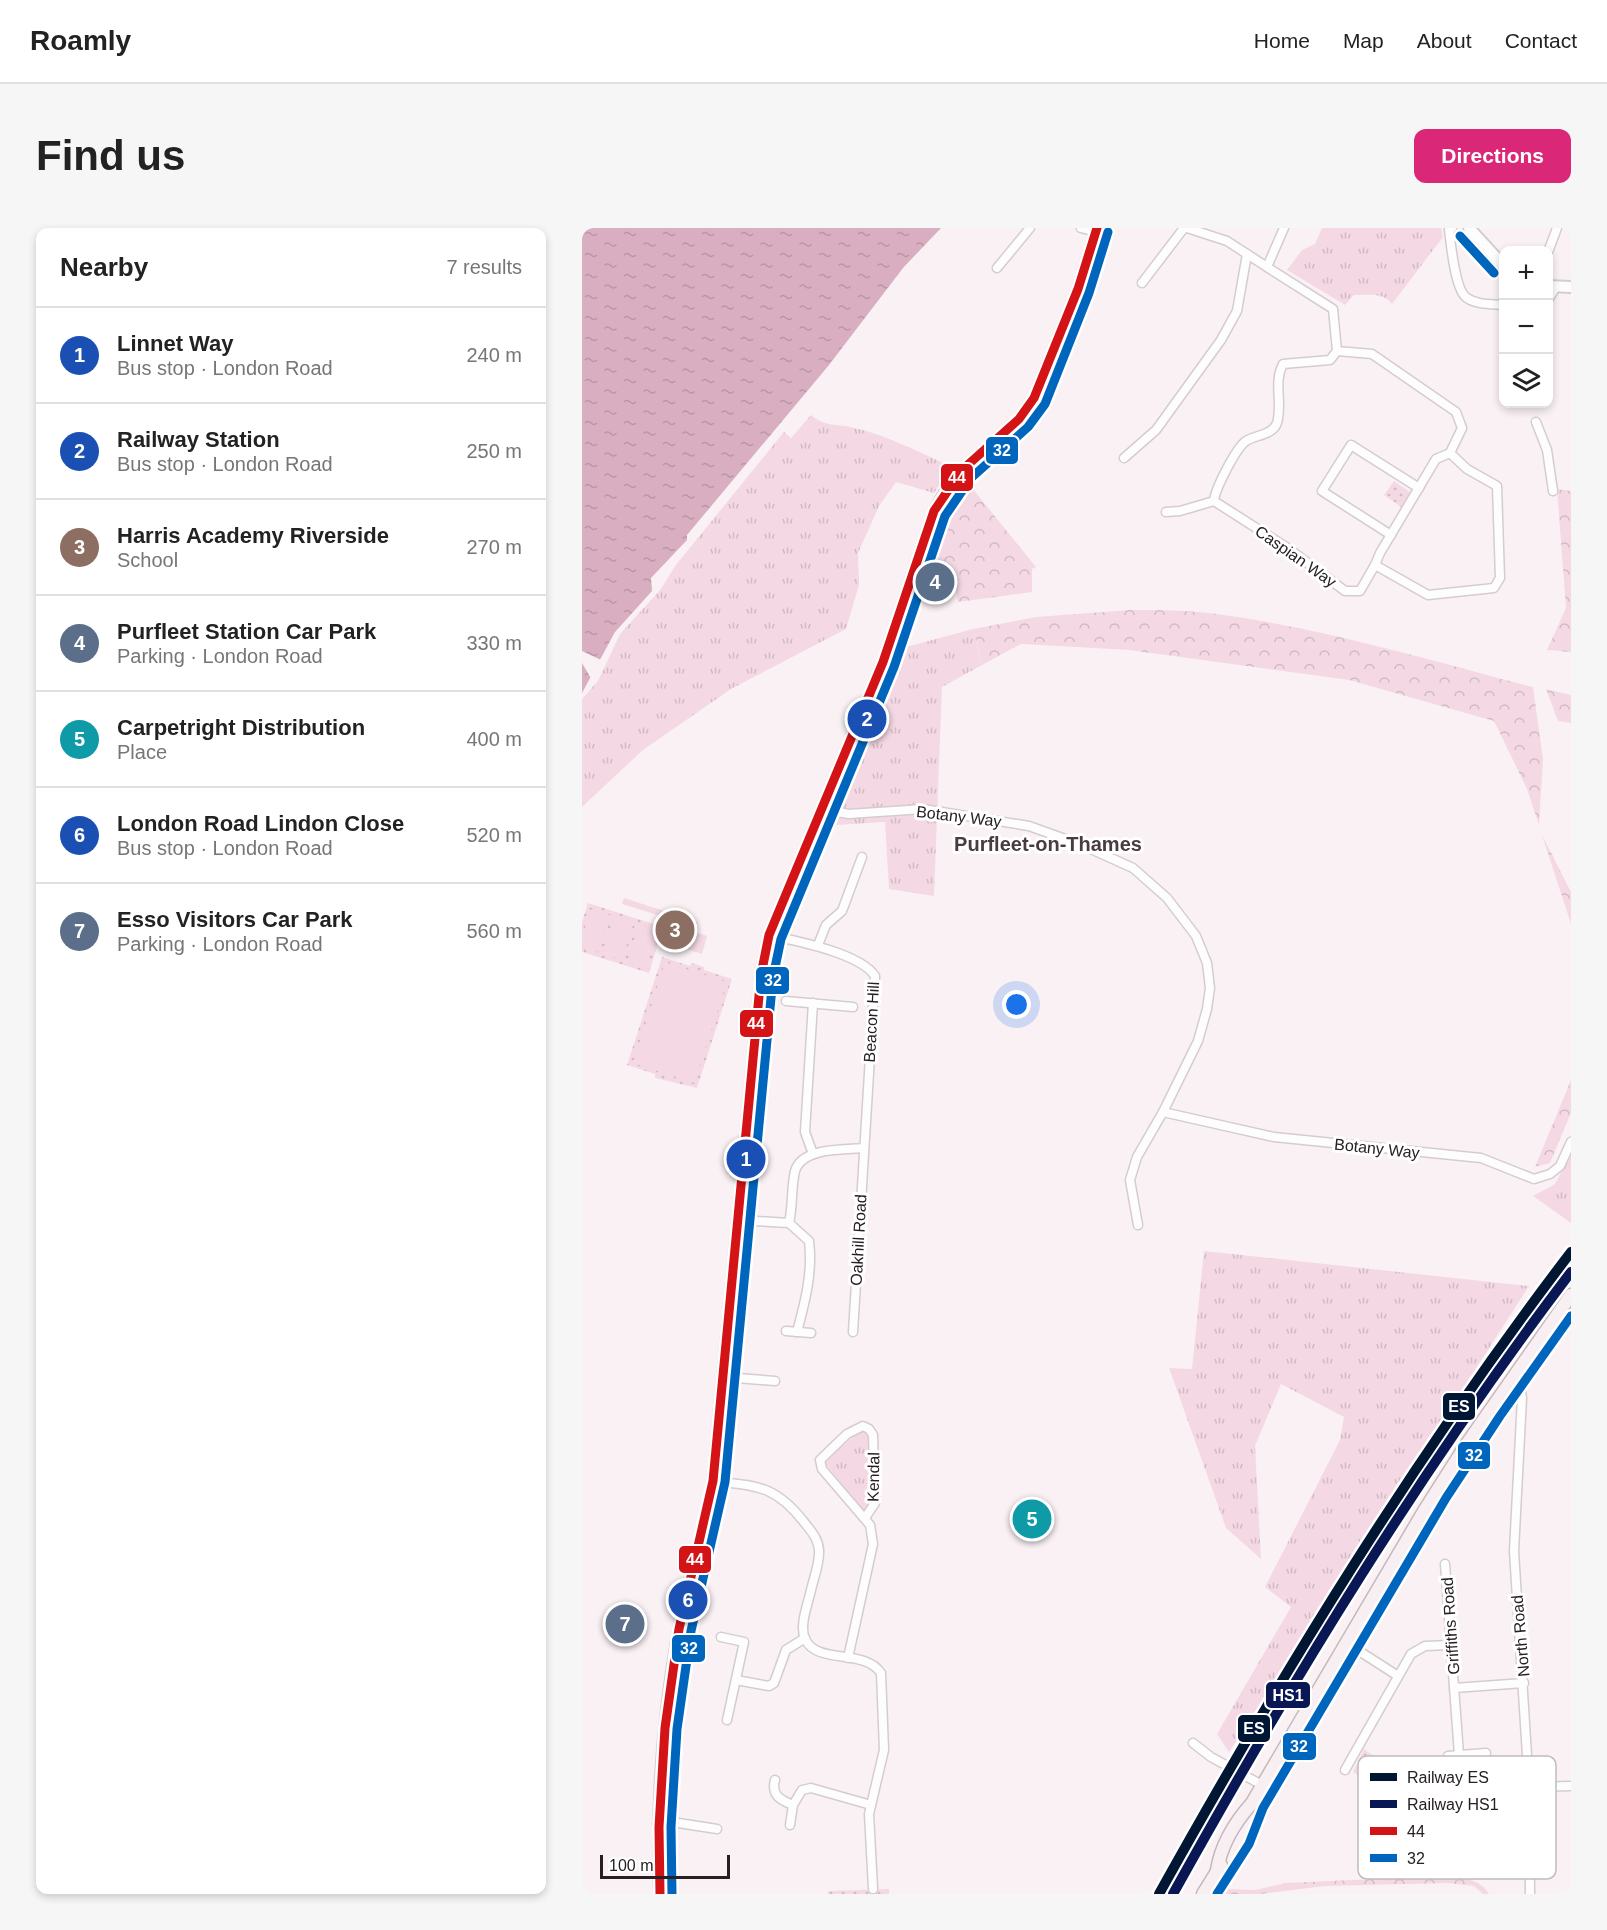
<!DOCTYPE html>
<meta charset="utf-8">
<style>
body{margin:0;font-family:Arial,sans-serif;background:#f6f6f6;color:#222}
.controls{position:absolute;right:18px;top:18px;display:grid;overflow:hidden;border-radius:12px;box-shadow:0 3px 9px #0003}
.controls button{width:54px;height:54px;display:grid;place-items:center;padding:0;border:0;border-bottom:2px solid #e0e0e0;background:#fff;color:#222;font:30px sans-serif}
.scale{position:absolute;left:18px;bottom:15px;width:130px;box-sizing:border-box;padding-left:6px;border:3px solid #272023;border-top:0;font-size:16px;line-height:21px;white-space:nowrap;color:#272023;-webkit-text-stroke:4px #fff;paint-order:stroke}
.you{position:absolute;left:435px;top:777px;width:21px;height:21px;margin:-15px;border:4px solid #fff;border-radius:50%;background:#1a73e8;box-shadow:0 0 0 9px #1a73e833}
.badge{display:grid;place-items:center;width:39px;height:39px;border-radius:50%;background:#db2777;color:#fff;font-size:20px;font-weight:700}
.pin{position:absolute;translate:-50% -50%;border:3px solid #fff;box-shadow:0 2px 6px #0006}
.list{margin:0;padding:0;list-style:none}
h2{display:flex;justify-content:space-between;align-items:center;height:78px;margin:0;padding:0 24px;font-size:26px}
h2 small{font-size:20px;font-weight:400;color:#767676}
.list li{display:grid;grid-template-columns:39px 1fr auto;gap:18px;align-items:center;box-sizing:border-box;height:96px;padding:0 24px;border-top:2px solid #e0e0e0}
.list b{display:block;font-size:22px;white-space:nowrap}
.list p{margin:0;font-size:20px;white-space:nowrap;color:#767676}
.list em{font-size:20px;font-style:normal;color:#767676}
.icon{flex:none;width:33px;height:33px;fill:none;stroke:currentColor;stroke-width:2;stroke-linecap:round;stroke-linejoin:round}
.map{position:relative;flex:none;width:989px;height:1666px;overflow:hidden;border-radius:12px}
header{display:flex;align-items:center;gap:36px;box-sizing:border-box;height:84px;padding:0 30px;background:#fff;border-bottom:2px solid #e0e0e0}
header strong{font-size:28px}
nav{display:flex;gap:33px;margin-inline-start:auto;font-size:21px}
.intro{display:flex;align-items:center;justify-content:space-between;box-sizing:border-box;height:144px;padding:0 36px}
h1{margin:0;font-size:42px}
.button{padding:15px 27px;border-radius:12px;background:#db2777;color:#fff;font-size:21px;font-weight:700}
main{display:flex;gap:36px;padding:0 36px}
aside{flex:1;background:#fff;border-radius:12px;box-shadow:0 3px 9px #0003}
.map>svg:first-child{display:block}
</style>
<header>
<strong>Roamly</strong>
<nav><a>Home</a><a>Map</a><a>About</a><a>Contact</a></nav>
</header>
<div class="intro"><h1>Find us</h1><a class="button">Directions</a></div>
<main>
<aside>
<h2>Nearby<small>7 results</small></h2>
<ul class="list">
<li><span class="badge" style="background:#1a4fb4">1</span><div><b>Linnet Way</b><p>Bus stop · London Road</p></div><em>240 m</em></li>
<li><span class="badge" style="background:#1a4fb4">2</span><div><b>Railway Station</b><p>Bus stop · London Road</p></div><em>250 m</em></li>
<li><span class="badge" style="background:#8d6e63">3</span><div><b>Harris Academy Riverside</b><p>School</p></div><em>270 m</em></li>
<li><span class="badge" style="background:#5c6f8a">4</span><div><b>Purfleet Station Car Park</b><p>Parking · London Road</p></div><em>330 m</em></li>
<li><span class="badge" style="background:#0f9aa8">5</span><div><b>Carpetright Distribution</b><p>Place</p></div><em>400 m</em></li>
<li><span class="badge" style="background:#1a4fb4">6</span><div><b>London Road Lindon Close</b><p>Bus stop · London Road</p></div><em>520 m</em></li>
<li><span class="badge" style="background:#5c6f8a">7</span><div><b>Esso Visitors Car Park</b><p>Parking · London Road</p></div><em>560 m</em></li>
</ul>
</aside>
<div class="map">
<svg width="989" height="1666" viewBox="0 0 989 1666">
<defs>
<pattern id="grass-tufts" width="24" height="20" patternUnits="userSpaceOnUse" patternTransform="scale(1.5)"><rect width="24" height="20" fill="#f4d9e5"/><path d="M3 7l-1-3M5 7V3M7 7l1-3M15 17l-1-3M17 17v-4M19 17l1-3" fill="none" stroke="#d1bac4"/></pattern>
<pattern id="forest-crowns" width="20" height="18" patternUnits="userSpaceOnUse" patternTransform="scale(1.5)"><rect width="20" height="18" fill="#f4d9e5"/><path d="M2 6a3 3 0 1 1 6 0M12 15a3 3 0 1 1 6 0" fill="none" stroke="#d1bac4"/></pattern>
<pattern id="park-dots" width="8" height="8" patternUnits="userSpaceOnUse" patternTransform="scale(1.5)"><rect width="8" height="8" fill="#f4d9e5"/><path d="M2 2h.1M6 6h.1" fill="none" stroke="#d1bac4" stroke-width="1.8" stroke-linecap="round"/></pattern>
<pattern id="water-ripples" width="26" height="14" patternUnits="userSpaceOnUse" patternTransform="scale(1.5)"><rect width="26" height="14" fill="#d8aec0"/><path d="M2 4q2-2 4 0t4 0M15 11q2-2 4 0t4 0" fill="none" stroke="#b995a5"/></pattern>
</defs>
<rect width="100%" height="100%" fill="#faf1f5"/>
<g fill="url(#grass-tufts)">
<path d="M740,0H859L861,9L810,76C802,64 785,67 772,67L763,77L705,42L720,22L733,16Z"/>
<path d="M229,187C245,200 254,195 273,200C306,208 338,224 369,239L352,265L314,254L297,278L276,325L277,357L264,401L149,461L61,522L0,579V471L16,453L38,406L79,361L93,338L202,204L209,210Z"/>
<path d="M391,401L400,437L360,459L352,668L307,661L303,594L238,598L313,422Z"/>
<path d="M989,926V995L951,968L973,956Z"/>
<path d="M622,1023L947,1058L647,1524L635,1506L709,1379L683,1359L758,1212L762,1189L699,1156L673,1218L679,1331L644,1300L587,1140L610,1141Z"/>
<path d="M280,1202L286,1206L288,1279L281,1282L243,1235L245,1230Z"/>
</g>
<g fill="url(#forest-crowns)">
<path d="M386,255L454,339L450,341V364L376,374L371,347L338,340L366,278Z"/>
<path d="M975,261L989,263V424L965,422L984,380Z"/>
<path d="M548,382C577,382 606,382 635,386C741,400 847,432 951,459L961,531L957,597L945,561L912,493L767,452L547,422L439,416L400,437L391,401L454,389Z"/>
<path d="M964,461L989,467V495L976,493Z"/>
<path d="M960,607L989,664V696Z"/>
<path d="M989,852V885L968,935L953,939Z"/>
<path d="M838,1649C860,1650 895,1644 907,1666H901L892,1658L866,1655L743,1658L678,1666H641L644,1661L673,1662L704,1655Z"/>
</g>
<g fill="url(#park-dots)">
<path d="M812,253L829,265L819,279L802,267Z"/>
<path d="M6,675L81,699L67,745L0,724V694Z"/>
<path d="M80,729L108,738L110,735L122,739V742L150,751L115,860L73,850V846L45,837Z"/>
<path d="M782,1521L802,1536L801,1551L796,1557H790L771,1544Z"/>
<path d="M307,1661V1666H246V1663Z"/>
</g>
<g fill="#f4d9e5">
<path d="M42,670L116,694L114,699L40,676Z"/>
<path d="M9,681L28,687L16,724L0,719V709Z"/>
<path d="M33,688L52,694L40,732L21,726Z"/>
<path d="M57,696L75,702L63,740L45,734Z"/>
<path d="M88,696L125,708L120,726L82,714Z"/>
<path d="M83,734L145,754L112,855L51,835Z"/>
</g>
<path fill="url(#water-ripples)" d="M0,0H359L321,40L247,137L105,307V312L69,350L70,363L33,404L0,465Z"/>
<path fill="#faf1f5" d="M0,423L21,433L10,452L0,435Z"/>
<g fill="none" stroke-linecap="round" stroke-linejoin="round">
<defs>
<g id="minor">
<path d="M499,0L514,4"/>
<path d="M605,0L645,13L685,39L702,0"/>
<path d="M870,0L867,2C869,16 873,63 885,70C895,77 909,76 921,77"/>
<path d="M966,24L975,0"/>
<path d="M685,39L751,81L755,123L790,126L874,184L880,200L868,225L885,241L915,258L918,350L912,360L846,367L793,337L778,363H763L707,321L632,273C633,261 654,220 664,213C673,207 691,207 695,195C701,175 691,155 701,136L748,132L755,123"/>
<path d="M415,40L448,0"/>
<path d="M560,55L602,0"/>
<path d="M966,72L974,59"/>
<path d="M954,194L965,222L971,263"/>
<path d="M542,230L574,202L639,112L655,83L665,26"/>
<path d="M584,284L598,283L632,273"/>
<path d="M809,307L740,263L769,217L837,260"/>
<path d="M793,337L798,325L854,231L868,225"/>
<path d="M238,581L267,586L341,581L447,598L500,617L551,640L585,670L614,708L625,735L628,760L625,781L616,813L581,884L555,929L548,952L556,997"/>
<path d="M187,707C214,713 278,725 293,748L271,1104"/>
<path d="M236,717L244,697L260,683L280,629"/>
<path d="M204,773L271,779"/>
<path d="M581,884L692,909L899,930L952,951L968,946L978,938L989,914"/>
<path d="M231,926L223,904L231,775"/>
<path d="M157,992L207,995C211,978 209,960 213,943C220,919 262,922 282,920"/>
<path d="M207,995L227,1013C231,1044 223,1074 215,1104"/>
<path d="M204,1103L229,1105"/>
<path d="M142,1149L193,1153"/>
<path d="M929,1154L939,1163L940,1170L932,1323L947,1559L948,1666"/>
<path d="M131,1253C175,1258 193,1257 222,1294C229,1303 236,1310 237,1322C238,1335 232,1349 229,1362C226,1376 217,1397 223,1411C235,1437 282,1420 299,1445L302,1522L287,1586L291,1661"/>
<path d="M863,1336L877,1527"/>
<path d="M139,1409L162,1414L145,1492"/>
<path d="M763,1414L816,1448"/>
<path d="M266,1430L291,1316L288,1297L240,1241L238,1232L265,1206L281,1198L287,1201L291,1207L293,1275L283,1290"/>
<path d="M154,1452L187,1458L192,1455L204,1422L223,1410"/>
<path d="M872,1460L942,1455"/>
<path d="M611,1515L629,1529L680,1557"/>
<path d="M866,1528L904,1525"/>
<path d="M763,1542L829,1426L843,1418L869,1417"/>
<path d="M193,1552C189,1567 198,1572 211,1577"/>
<path d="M947,1559L989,1558"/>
<path d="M75,1596L90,1594L135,1601"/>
<path d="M208,1597L211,1577L220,1562L229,1560L289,1577"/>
</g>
<g id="tertiary">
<path d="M887,0L921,37"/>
<path d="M966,58L989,59"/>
<path d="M78,1666C74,1577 81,1488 97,1401C106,1351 123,1303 131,1253L179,747L187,707L301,434L352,283L368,256L380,242L437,191L452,170L496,61L515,0"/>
</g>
<g id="primary">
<path d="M635,1642C639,1617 654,1593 670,1575L842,1283L884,1217L989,1067"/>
<path d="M621,1666L639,1637"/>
</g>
</defs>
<use href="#minor" stroke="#d5ccd0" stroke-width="11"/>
<use href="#tertiary" stroke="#d5ccd0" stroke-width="14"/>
<use href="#primary" stroke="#c5b7bd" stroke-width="15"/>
<use href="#minor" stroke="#fefdfe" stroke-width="8"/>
<use href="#tertiary" stroke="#fefdfe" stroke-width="10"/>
<use href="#primary" stroke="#f7eff2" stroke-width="12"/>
<defs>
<path id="bus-1" d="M78,1666L77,1599L83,1500L97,1401L131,1253L179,747L187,707L301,434L352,283L380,242L437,191L452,170L496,61L515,0"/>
<g id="bus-2">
<path d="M878,8L912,45"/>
<path d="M90,1666L89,1599L95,1501L109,1403L143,1254L191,749L199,711L312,439L363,288L389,250L446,199L463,176L507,65L526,4"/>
<path d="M635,1666L667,1616L681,1580L864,1270L918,1188L989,1088"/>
</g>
</defs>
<use href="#bus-1" stroke="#fff" stroke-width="14"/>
<use href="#bus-2" stroke="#fff" stroke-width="14"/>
<use href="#bus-1" stroke="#d41317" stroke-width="9"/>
<use href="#bus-2" stroke="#0065bd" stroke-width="9"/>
<defs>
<path id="rail-1" d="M577,1666C701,1443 834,1227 989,1024"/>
<path id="rail-2" d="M591,1666C711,1450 839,1241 989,1044"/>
</defs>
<use href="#rail-1" stroke="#fff" stroke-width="15"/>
<use href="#rail-2" stroke="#fff" stroke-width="15"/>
<use href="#rail-1" stroke="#011633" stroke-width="10"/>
<use href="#rail-2" stroke="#091855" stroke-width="10"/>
</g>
<g text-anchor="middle" stroke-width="6" stroke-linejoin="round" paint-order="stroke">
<g font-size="16" fill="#272023" stroke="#fff">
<text transform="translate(714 328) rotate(35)" y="6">Caspian Way</text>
<text transform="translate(377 588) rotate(7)" y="6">Botany Way</text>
<text transform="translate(289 794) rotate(-87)" y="6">Beacon Hill</text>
<text transform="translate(795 920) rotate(6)" y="6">Botany Way</text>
<text transform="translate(276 1012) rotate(-87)" y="6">Oakhill Road</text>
<text transform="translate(291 1249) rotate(-89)" y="6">Kendal</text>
<text transform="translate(868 1398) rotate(-94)" y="6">Griffiths Road</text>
<text transform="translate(938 1408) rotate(-95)" y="6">North Road</text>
</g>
<g font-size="20" font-weight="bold" fill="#4a3a41" stroke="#fff">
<text x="466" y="623">Purfleet-on-Thames</text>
</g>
</g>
<rect x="776" y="1528" width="198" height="123" rx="9" fill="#fff" stroke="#bebcbd" stroke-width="1.5"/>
<rect x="788" y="1545" width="27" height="8" fill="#011633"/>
<rect x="788" y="1572" width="27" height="8" fill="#091855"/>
<rect x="788" y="1599" width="27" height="8" fill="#d41317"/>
<rect x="788" y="1626" width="27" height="8" fill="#0065bd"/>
<g font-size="16" fill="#272023">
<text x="825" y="1555">Railway ES</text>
<text x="825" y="1582">Railway HS1</text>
<text x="825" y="1609">44</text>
<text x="825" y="1636">32</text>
</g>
<g stroke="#fff" stroke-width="2">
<rect x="403" y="208" width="34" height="29" rx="6" fill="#0065bd"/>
<rect x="358" y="235" width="34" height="29" rx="6" fill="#d41317"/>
<rect x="173" y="738" width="35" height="29" rx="6" fill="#0065bd"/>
<rect x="157" y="781" width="35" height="29" rx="6" fill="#d41317"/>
<rect x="860" y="1164" width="34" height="29" rx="6" fill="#011633"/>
<rect x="875" y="1213" width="34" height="29" rx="6" fill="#0065bd"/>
<rect x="96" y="1317" width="34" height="29" rx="6" fill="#d41317"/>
<rect x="89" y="1406" width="35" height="29" rx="6" fill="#0065bd"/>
<rect x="683" y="1453" width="46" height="28" rx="6" fill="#091855"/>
<rect x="655" y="1486" width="34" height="29" rx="6" fill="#011633"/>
<rect x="700" y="1504" width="35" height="29" rx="6" fill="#0065bd"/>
</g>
<g font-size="16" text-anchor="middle" font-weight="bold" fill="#fff">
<text x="420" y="228">32</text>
<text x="375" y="255">44</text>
<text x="191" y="758">32</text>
<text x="174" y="801">44</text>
<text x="877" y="1184">ES</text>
<text x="892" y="1233">32</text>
<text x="113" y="1337">44</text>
<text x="107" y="1426">32</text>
<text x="706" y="1473">HS1</text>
<text x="672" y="1506">ES</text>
<text x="717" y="1524">32</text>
</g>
</svg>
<div class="controls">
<button>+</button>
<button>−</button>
<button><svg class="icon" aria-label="layers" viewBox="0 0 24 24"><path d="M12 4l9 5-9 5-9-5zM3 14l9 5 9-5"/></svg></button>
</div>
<div class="scale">100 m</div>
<div class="you"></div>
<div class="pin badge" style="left:164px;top:931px;background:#1a4fb4">1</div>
<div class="pin badge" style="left:285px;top:491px;background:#1a4fb4">2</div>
<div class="pin badge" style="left:93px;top:702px;background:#8d6e63">3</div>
<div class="pin badge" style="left:353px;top:354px;background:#5c6f8a">4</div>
<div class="pin badge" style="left:450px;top:1291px;background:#0f9aa8">5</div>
<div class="pin badge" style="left:106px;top:1372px;background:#1a4fb4">6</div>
<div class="pin badge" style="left:43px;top:1396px;background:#5c6f8a">7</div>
</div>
</main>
